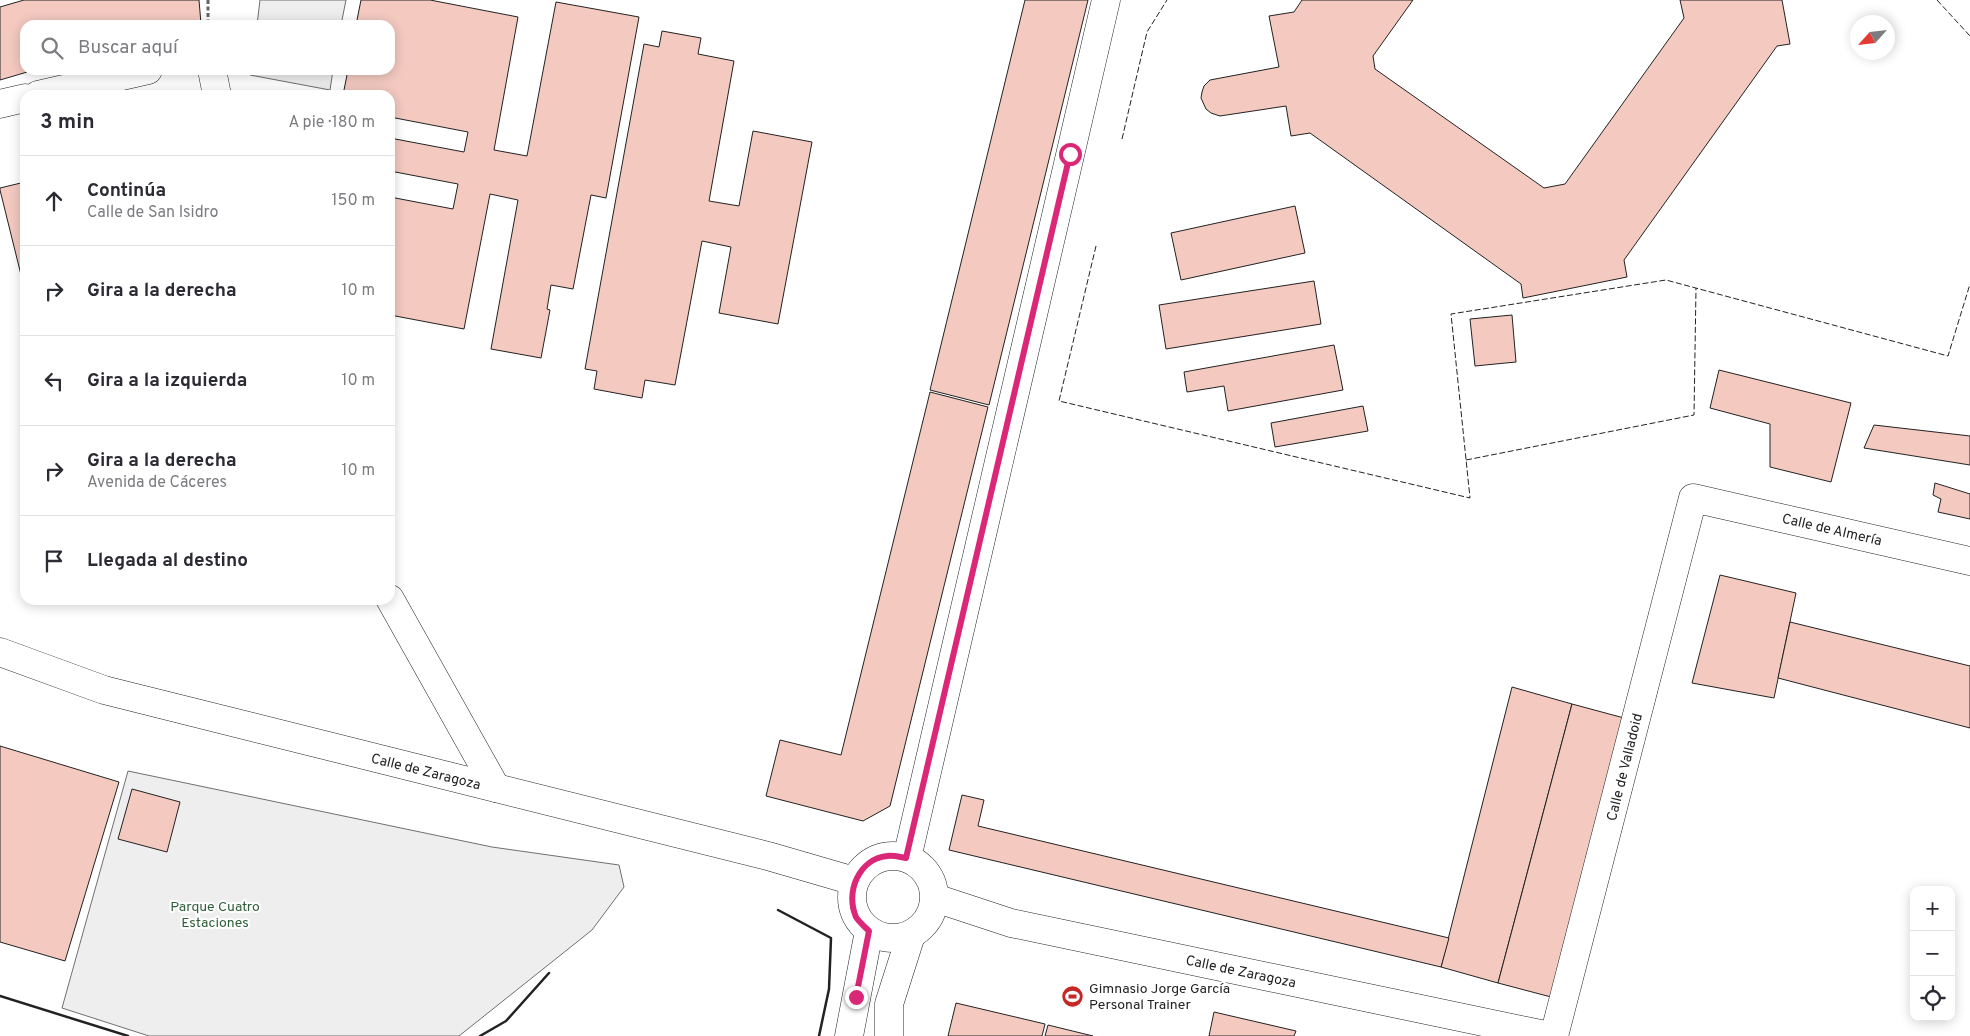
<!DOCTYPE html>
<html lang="es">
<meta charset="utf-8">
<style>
body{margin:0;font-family:Overpass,sans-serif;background:#f2f2f3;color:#2b2b33}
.controls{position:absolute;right:15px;bottom:15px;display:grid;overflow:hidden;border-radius:10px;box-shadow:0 2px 12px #0003}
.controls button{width:45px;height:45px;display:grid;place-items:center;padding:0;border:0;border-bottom:1px solid #e1e1e2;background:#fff;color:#2b2b33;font:25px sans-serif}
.compass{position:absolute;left:1850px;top:15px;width:45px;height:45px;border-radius:50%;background:#fff;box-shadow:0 2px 12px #0003;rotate:243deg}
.stop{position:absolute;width:15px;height:15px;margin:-11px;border:4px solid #db2777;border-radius:50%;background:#fff}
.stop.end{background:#db2777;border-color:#fff;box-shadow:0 1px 5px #0008}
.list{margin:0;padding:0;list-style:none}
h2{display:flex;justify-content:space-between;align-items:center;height:65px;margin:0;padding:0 20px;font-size:21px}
h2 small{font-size:16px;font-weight:400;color:#7c7c81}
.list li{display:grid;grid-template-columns:32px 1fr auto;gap:15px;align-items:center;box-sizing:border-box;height:90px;padding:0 20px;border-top:1px solid #e1e1e2}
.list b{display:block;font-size:19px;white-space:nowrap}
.list p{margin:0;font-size:16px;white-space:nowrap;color:#7c7c81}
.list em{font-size:16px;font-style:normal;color:#7c7c81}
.icon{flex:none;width:28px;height:28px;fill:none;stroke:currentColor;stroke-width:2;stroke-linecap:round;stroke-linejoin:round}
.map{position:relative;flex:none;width:1970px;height:1036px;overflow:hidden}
.search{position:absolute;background:#fff;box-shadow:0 2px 12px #0003;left:20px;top:20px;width:375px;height:55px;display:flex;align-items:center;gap:12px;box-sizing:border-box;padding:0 18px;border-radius:15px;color:#7c7c81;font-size:19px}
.panel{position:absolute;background:#fff;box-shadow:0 2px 12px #0003;left:20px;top:90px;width:375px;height:515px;border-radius:15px}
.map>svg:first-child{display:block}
</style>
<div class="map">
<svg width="1970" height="1036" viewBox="0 0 1970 1036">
<rect width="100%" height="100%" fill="#fff"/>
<g fill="#eee" stroke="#6f6f6f">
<path d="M260,0H346L341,25H257Z"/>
<path d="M251,70H333L330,90L250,75Z"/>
<path d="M128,771L492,847L619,865L624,887L592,930L459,1036H149L62,1008Z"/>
</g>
<g fill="#f3c9c0" stroke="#222">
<path d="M24,0H199L201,24L25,25V70H34L0,80V7Z"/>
<path d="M361,0H430L518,17L494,150L527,156L556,2L639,17L606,198L591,195L573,289L551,285L547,309L550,310L541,358L491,349L518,200L490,194L464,329L390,315V197L453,209L458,184L390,171V138L464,152L468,132L390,117V95H343L348,70H390V25H356Z"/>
<path d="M1025,0H1088L989,405L930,390Z"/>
<path d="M1302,0H1413L1373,56L1375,69L1544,188L1565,184L1684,18L1680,0H1782L1790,44L1777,46L1624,260L1627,277L1523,298L1521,284L1310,133L1291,136L1286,106L1220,116L1211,113L1206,109L1201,98L1202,92L1204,86L1210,80L1279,67L1269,16L1294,12Z"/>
<path d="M662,31L701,38L698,54L734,61L709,201L739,206L753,131L812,142L778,324L719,313L731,247L702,241L675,385L645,380L642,398L594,389L597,371L585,369L644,44L659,47Z"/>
<path d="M25,182V291L0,190V188Z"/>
<path d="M1295,206L1305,253L1181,280L1171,233Z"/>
<path d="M1314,281L1321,324L1166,349L1159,305Z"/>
<path d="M1512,315L1516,362L1475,366L1470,319Z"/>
<path d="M1334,345L1343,390L1228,411L1224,386L1187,392L1184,372Z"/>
<path d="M1719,370L1851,403L1831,482L1770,467V424L1710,408Z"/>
<path d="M930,392L988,407L890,806L863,821L766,796L780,740L841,755Z"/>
<path d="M1363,406L1368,431L1275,447L1271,423Z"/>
<path d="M1874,425L1970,436V465L1864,448Z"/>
<path d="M1935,483L1970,494V519L1938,512L1941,499L1933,495Z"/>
<path d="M1720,575L1796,593L1774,698L1692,683Z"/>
<path d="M1790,622L1970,666V728L1778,678Z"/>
<path d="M1512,687L1572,704L1498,983L1441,967Z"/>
<path d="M1572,704L1624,718L1551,997L1498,983Z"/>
<path d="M0,746L119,782L65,961L0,942Z"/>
<path d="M132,789L180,802L167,852L118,839Z"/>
<path d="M962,795L984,800L978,826L1449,938L1441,967L949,850Z"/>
<path d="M956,1003L1045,1024L1042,1036H948Z"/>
<path d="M1214,1012L1296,1031L1294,1036H1209Z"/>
<path d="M1048,1025L1093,1036H1045Z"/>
</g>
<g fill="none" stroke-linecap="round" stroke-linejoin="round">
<defs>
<g id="minor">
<path d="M212,70L217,95"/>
<path d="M38,95L148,70"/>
<path d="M0,104L25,98"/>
<path d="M390,599L496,788"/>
<path d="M907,858L1106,0"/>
<path d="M849,1036L869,931"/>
<path d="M889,1036V1004L911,935"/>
<path d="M1554,1036L1693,498L1970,561"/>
</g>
<g id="tertiary">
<path d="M0,652L104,690L768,856L854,881"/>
<circle cx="893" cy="897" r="41"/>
<path d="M935,898L1011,923L1550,1036"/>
</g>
</defs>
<use href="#minor" stroke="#222" stroke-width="29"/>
<use href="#tertiary" stroke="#222" stroke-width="29"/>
<path stroke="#646464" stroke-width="3" stroke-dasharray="4 2.5" stroke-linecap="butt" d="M208,0V25"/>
<use href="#minor" stroke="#fff" stroke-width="28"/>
<use href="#tertiary" stroke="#fff" stroke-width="28"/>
<g stroke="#222" stroke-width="1" stroke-dasharray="6 2.5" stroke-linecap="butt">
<path d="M1937,0L1970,36"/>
<path d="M1122,139L1147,32L1167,0"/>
<path d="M1096,246L1059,401L1470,498L1451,314L1666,280L1948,356L1970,284"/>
<path d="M1466,460L1694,415L1696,288"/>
</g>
<g stroke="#222" stroke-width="2.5">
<path d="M778,910L831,938L829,989L819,1036"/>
<path d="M0,996L128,1036"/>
<path d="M480,1036L506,1021L549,973"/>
</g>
</g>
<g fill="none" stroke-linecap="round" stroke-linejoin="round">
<path stroke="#db2777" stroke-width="6" d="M856,997L869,931C865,927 859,922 856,917C845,892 859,859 887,856C893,855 900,857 906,858L1070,154"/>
</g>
<defs>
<symbol id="stadium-disc" viewBox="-11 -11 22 22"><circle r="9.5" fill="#c62828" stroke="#fff"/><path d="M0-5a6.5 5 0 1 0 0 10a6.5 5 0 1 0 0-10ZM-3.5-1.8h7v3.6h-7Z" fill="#fff"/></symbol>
</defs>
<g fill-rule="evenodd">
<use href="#stadium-disc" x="1060" y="984" width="25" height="25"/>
</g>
<g text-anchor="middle" stroke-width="4" stroke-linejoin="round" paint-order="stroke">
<g font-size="14" fill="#222" stroke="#fff">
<text transform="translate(1832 529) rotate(13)" y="5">Calle de Almería</text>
<text transform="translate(1624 767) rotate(-76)" y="5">Calle de Valladoid</text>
<text transform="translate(426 771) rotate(14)" y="5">Calle de Zaragoza</text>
<text transform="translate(1241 971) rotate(12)" y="5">Calle de Zaragoza</text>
</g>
<g font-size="14" fill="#2f5e38" stroke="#fff">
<text x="215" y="911">Parque Cuatro<tspan x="215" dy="16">Estaciones</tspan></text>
</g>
<g font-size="14" fill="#222" stroke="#fff" text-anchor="start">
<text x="1089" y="993">Gimnasio Jorge García<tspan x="1089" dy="16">Personal Trainer</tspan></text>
</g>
</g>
</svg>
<div class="controls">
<button>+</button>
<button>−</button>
<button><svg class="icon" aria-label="locate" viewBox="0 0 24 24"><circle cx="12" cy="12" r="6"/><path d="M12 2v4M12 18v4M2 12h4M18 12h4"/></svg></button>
</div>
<svg class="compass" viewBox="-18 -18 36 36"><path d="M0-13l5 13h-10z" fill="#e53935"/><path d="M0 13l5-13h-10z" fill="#7c7c81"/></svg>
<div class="stop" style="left:1070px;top:154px"></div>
<div class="stop end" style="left:856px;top:997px"></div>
<div class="search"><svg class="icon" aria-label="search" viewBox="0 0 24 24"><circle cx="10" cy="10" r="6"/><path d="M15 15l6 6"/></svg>Buscar aquí</div>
<section class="panel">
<h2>3 min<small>A pie · 180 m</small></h2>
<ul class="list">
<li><svg class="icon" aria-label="ahead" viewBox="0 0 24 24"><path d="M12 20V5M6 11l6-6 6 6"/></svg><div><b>Continúa</b><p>Calle de San Isidro</p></div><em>150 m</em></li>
<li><svg class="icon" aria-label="right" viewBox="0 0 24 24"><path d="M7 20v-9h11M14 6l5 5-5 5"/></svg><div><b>Gira a la derecha</b></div><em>10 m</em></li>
<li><svg class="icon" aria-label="left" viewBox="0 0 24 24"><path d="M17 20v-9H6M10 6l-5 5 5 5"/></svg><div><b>Gira a la izquierda</b></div><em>10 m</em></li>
<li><svg class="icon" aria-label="right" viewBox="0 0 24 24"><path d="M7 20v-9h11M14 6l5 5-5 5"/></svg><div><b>Gira a la derecha</b><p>Avenida de Cáceres</p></div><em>10 m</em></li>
<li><svg class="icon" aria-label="arrive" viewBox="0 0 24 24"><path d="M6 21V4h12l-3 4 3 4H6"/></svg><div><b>Llegada al destino</b></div></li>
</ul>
</section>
</div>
